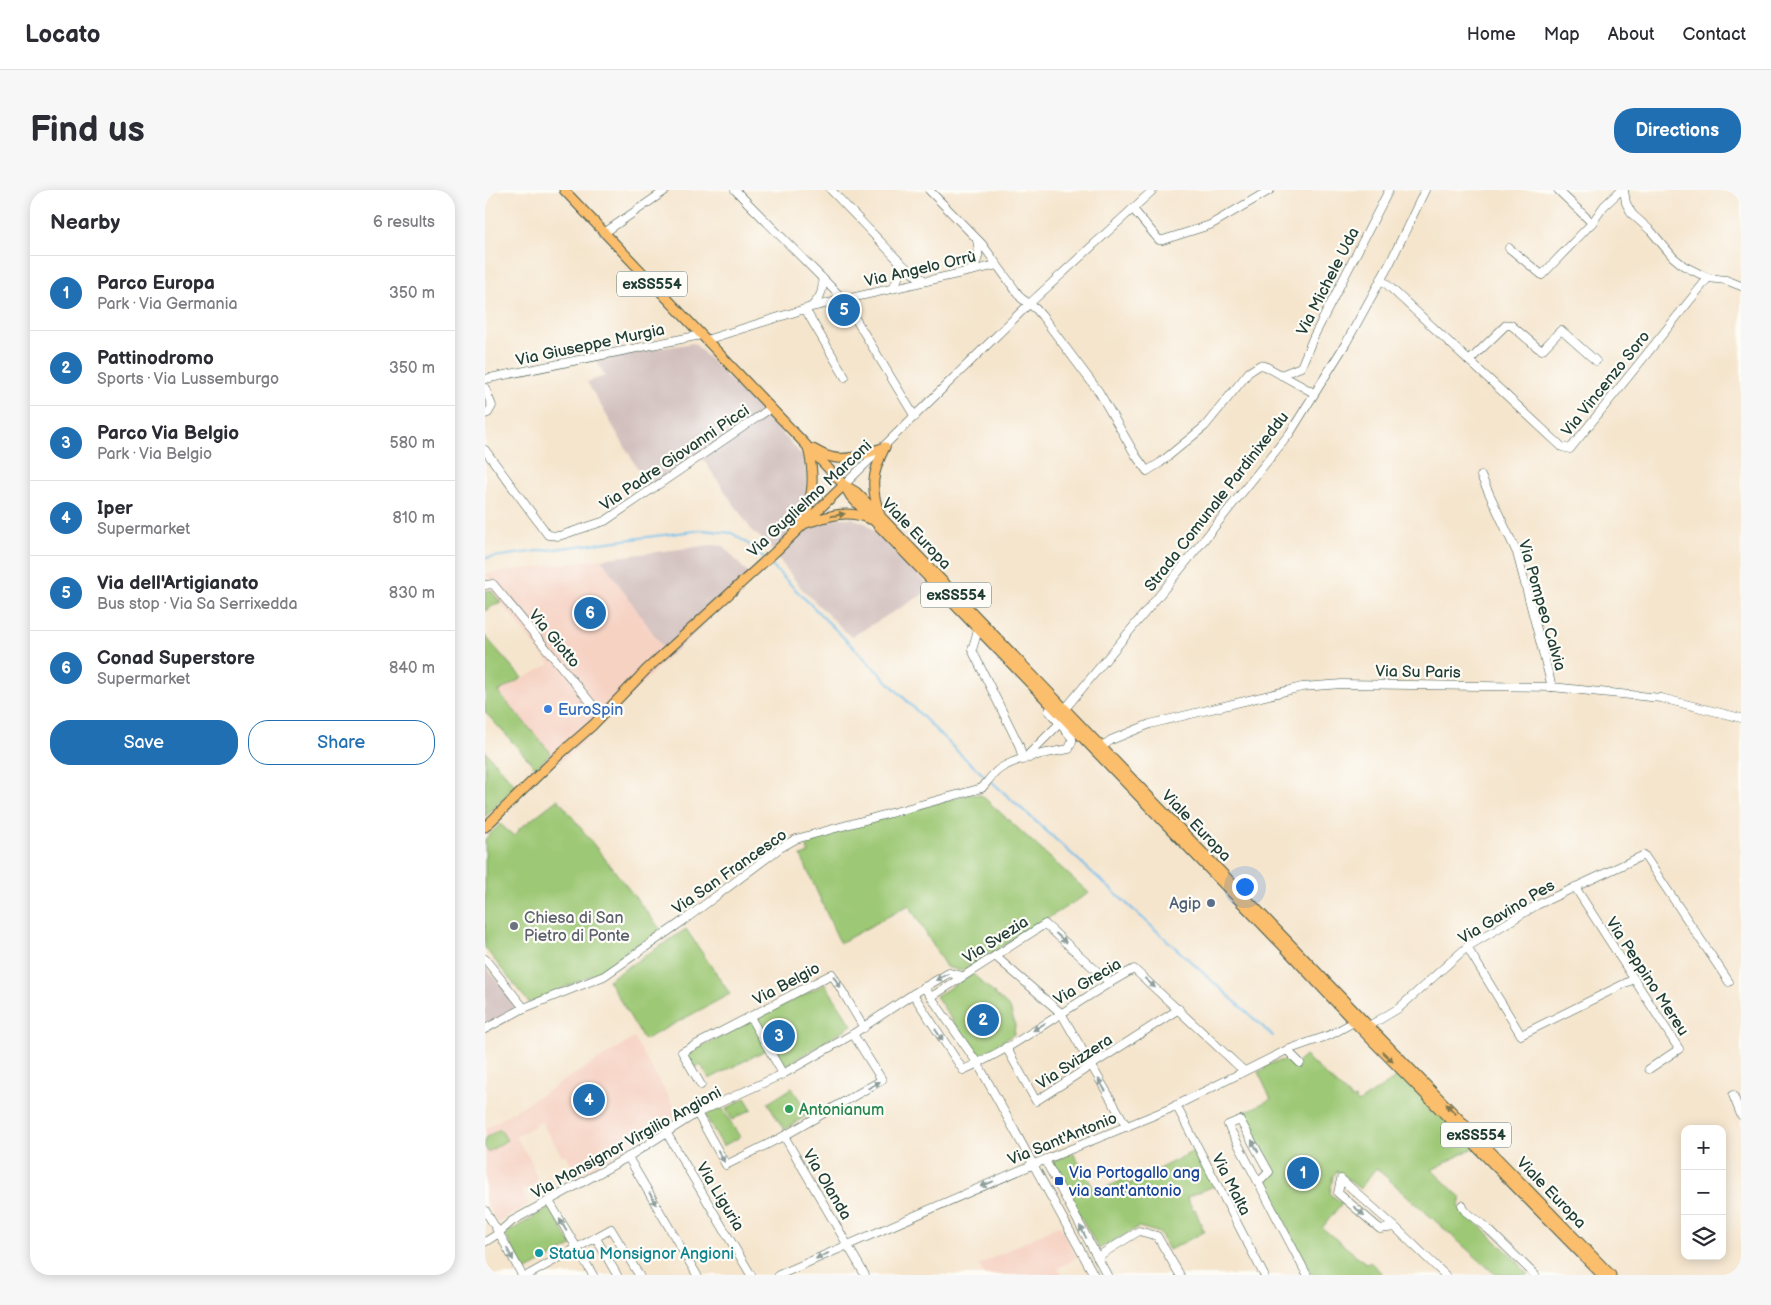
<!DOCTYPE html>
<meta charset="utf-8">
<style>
body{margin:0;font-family:"Balsamiq Sans",sans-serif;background:#f7f7f7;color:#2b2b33}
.controls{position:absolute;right:15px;bottom:15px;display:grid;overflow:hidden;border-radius:10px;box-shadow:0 2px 12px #0003}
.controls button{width:45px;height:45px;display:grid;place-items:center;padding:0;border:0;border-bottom:1px solid #e1e1e2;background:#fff;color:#2b2b33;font:25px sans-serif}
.you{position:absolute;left:759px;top:696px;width:18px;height:18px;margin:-12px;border:4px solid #fff;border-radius:50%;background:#1a73e8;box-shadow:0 0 0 8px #1a73e833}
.badge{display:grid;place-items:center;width:32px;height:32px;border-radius:50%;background:#1f6fb2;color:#fff;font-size:16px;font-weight:700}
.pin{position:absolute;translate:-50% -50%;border:2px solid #fff;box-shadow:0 1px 5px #0006}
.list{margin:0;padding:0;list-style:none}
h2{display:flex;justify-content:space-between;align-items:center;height:65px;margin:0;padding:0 20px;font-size:21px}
h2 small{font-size:16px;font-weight:400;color:#7c7c81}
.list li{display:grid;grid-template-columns:32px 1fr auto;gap:15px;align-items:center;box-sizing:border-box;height:75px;padding:0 20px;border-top:1px solid #e1e1e2}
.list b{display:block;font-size:19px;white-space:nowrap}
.list p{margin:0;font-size:16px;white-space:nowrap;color:#7c7c81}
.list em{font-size:16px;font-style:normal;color:#7c7c81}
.actions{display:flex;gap:10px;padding:15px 20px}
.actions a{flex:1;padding:11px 0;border:1px solid #1f6fb2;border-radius:20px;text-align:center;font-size:18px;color:#1f6fb2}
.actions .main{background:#1f6fb2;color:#fff}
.icon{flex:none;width:28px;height:28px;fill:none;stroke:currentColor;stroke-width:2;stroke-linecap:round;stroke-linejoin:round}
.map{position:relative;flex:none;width:1256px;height:1085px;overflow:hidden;border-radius:20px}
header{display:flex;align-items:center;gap:30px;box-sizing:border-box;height:70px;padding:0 25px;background:#fff;border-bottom:1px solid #e1e1e2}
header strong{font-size:24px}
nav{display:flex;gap:28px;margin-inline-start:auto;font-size:18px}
.intro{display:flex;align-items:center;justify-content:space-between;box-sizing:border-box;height:120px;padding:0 30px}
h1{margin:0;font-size:35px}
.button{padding:12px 22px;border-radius:20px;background:#1f6fb2;color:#fff;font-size:18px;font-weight:700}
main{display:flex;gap:30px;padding:0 30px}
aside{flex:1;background:#fff;border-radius:20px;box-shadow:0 2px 12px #0003}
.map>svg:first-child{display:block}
</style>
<header>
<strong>Locato</strong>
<nav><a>Home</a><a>Map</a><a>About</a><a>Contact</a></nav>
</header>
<div class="intro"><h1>Find us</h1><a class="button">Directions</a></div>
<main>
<aside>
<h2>Nearby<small>6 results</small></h2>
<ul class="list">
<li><span class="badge">1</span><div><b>Parco Europa</b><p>Park · Via Germania</p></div><em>350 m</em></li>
<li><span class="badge">2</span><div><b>Pattinodromo</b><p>Sports · Via Lussemburgo</p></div><em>350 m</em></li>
<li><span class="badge">3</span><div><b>Parco Via Belgio</b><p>Park · Via Belgio</p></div><em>580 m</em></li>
<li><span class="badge">4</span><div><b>Iper</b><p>Supermarket</p></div><em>810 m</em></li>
<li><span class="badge">5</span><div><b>Via dell'Artigianato</b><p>Bus stop · Via Sa Serrixedda</p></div><em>830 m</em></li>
<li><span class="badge">6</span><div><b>Conad Superstore</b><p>Supermarket</p></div><em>840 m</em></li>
</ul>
<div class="actions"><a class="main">Save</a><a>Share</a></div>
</aside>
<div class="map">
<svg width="1256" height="1085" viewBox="0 0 1256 1085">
<rect width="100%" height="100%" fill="#fdfcf7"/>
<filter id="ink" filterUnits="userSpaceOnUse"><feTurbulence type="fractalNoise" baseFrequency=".02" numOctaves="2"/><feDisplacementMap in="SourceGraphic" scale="10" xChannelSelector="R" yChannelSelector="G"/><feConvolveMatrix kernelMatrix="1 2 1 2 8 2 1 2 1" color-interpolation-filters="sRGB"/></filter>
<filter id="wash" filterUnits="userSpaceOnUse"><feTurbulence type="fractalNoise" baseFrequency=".0096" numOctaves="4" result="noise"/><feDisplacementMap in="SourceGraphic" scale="20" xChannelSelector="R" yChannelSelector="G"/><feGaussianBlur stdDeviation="1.12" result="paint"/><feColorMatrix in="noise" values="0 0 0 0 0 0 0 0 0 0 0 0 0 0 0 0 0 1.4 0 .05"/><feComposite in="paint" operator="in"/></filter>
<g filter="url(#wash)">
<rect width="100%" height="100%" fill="#f5e5cd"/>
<g fill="#f6d2c3">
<path d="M116,369L184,466L128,524L75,573L13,502L65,474L6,400L4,388L0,384Z"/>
<path d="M149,848L195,927L92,987L80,964L77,966L56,932L31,947L49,976L47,977L52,987L51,988L53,993L37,1001L44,1014L13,1033L0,1011V939Z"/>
<path d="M574,1035L592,1068L573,1078L577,1085H499L494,1075Z"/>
</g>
<g fill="#d1bfbd">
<path d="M209,153L309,256L318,268L322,281L321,305L316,320L310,329L322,341L342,330L351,328H367L382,334L447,399L366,447L317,399L280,351L268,342L220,272L211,264L164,298L102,192L120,186L110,168Z"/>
<path d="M227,355L238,356L268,389L184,466L116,369Z"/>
<path d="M0,776L30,812L29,818L32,826L0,842Z"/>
</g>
<g fill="#9dc874" stroke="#5e8254">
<path d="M6,400L16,413L11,414L0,421V401Z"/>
<path d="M0,446L37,488L13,502L66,563L51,578L0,522Z"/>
<path d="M0,561L31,596L0,627Z"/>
<path d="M485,604L496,605L604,703L477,781L461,777L424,715L355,753L316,666L324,663L319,650Z"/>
<path d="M73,609L176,740L112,783L44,813L0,758V649L15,634L29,646L34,641L33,640Z"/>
<path d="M201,739L245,804L159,850L123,790Z"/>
<path d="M488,784L525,818L530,835L529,844L492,868L451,806Z"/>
<path d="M340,794L367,835L299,877L287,857L224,889L216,875L210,878L202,864Z"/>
<path d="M820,866L867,909L870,908L873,913L912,887L907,880L908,875L990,957L947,980L977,1009L975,1011L974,1016L1032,1071L1043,1085H1011L891,978L875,999L852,981L848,986L845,1004L857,1013L837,1038L882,1074L885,1072L899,1085H827L781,996L786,980L758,923L786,909L773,882L780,879L779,877C789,871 800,868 811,874Z"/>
<path d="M307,898L324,924L299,940L283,913Z"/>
<path d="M260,908L267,919L247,930L241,919Z"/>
<path d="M237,918L255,947L238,956L220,925Z"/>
<path d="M15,939L22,950L3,962L0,957V948Z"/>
<path d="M709,961L729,996L702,1007L708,1020L710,1019L719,1042L684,1060L675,1043L654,1037L614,1059L565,973L588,963L611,1002L640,989L644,994Z"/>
<path d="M65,1017L87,1056L40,1081L20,1044Z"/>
</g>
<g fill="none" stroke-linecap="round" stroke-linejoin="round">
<g stroke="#71bdea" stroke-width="2">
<path d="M0,368L217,340L247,343L272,360L280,369"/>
<path d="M283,372L474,563L502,588"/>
<path d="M506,591L788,846"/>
</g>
</g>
</g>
<g filter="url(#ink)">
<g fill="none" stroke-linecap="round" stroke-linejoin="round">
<defs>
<g id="minor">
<path d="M250,0L359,110L430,227"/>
<path d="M346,0L414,71L427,83L441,91"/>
<path d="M444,0L497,54L536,108L551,119L557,126L614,202L651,266L662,281L675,273L720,236L764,182L775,175L780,176L829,203"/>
<path d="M1139,0L1141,13L1147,24L1166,41L1188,67L1199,76L1223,88L1241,90L1256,96"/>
<path d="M648,19L674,50H678L725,35L785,0"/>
<path d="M1107,33L1119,16L1136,0"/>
<path d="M119,43L181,0"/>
<path d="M1024,58L1057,85L1107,33L1073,0"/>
<path d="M485,81C494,71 495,63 492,50"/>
<path d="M896,89L1077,257L1085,259L1223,88"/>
<path d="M407,99C413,90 417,82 414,71"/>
<path d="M326,117C335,108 339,101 337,88"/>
<path d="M320,119L360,187"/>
<path d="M221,150L326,117L512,75"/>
<path d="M984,171L1021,135H1026L1053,158L1057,160L1076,140L1111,171"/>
<path d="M796,185L816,177L828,148L904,0"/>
<path d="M0,189L216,145"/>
<path d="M0,198L7,216L3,223L0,224"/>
<path d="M0,260L63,345L74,346L120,331L286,218"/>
<path d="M996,286L1032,363L1067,497"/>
<path d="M359,295L543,115L668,0"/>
<path d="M0,395L8,394L116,525"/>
<path d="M493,440L487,460L534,555L538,570"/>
<path d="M580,519L677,402L805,243L861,153L905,73L940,0"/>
<path d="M617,557L626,550L665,534L817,497L857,494L1067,497L1115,502L1176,508L1256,528"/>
<path d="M544,568V564L574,534"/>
<path d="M1090,697L1194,859L1164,879"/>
<path d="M982,757L1036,845L1149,789"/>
<path d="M510,766L576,823L642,937"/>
<path d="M0,769L39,818"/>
<path d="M439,797L493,874L609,1085"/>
<path d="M428,804L478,880C538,854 591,810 649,779L759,881"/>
<path d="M446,807L560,734L624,792"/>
<path d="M265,827L298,884"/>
<path d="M884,836L914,818L982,757L1052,715L1159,665L1244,792"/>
<path d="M0,839L39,818L119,786L198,731L295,658L311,649L497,598C503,591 508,583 516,578C536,566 562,563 584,559L587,551V548L564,521L567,516"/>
<path d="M521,857L551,911L694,819"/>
<path d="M802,860L815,873"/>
<path d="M216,895L197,862L347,784L379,838"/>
<path d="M1248,905L1256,925"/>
<path d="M691,915L779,1085"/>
<path d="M212,923L241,975L299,946L397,890L368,844"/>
<path d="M181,942L266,1085"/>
<path d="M299,946L380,1085"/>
<path d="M143,967L212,1085"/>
<path d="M560,970L622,1085"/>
<path d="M774,992L784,982L755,930L743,935L822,1085"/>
<path d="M64,1011L108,1085"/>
<path d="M977,1015L980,1021L1002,1038L1050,1085"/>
<path d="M0,1020L18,1050L37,1085"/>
<path d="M910,1037L895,1039L853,1003L856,989L910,1037L960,1085"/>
<path d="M111,1048L132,1085"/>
<path d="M0,1052L11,1045L27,1031L143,967L212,923L298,884L368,844L428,804L464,783L477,786"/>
<path d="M612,1067L654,1041L672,1046L695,1085"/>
<path d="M43,1085L126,1039L154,1085"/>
<path d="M294,1085L547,975L684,919L802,860L845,845L869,832"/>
</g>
<g id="major">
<path d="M79,0L359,295L371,302L396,327L878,830L1126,1085"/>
<path d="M328,259C334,262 340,266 346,267C364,272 384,262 400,257"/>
<path d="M360,297L366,307L799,757L869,832L1117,1085"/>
<path d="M395,325C385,297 387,283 400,257"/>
<path d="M318,333C328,305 330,286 323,258"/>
<path d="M322,333C343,326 363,319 384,329"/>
<path d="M0,637L75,564L108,535L161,480L290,362L359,295"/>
</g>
</defs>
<use href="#minor" stroke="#3f564b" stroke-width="9"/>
<use href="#major" stroke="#3f564b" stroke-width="11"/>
<use href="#minor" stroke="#fff" stroke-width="8"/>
<use href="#major" stroke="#fabe6d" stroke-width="9"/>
</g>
<defs><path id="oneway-solid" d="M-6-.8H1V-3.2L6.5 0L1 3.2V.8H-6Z" transform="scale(1.25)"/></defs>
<g fill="#82774e">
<use href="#oneway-solid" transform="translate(353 325) rotate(-10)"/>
<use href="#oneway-solid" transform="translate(903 867) rotate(45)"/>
<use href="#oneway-solid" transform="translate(966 919) rotate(-134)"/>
</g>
<g fill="#8f9e9a">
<use href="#oneway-solid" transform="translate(576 748) rotate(42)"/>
<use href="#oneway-solid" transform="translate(457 787) rotate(153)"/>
<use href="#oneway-solid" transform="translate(352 792) rotate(59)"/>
<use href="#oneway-solid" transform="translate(665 793) rotate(42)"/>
<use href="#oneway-solid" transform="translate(554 837) rotate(148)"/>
<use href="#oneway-solid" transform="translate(454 845) rotate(57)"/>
<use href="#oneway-solid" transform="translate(389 895) rotate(-30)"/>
<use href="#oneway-solid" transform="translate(617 895) rotate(-121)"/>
<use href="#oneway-solid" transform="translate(770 956) rotate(-119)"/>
<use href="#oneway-solid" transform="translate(236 966) rotate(61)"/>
<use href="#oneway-solid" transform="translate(502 994) rotate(157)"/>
<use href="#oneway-solid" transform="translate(168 1009) rotate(60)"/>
<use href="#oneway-solid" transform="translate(874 1021) rotate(40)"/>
<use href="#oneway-solid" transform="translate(78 1035) rotate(-120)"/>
<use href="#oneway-solid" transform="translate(598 1042) rotate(-118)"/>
<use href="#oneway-solid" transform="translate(25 1064) rotate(62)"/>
<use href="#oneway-solid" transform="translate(337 1066) rotate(156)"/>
</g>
</g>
<circle fill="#3f7fe0" stroke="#fdfcf7" stroke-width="2" cx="63" cy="519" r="5"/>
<circle fill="#5c6f8a" stroke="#fdfcf7" stroke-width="2" cx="726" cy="713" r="5"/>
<circle fill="#6b7280" stroke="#fdfcf7" stroke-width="2" cx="29" cy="736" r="5"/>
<circle fill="#2e9e5b" stroke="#fdfcf7" stroke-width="2" cx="304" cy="919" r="5"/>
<rect fill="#1a4fb4" stroke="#fdfcf7" stroke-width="2" x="569" y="986" width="10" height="10" rx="2.5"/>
<circle fill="#0f9aa8" stroke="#fdfcf7" stroke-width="2" cx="54" cy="1063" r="5"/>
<g text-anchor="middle" stroke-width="4.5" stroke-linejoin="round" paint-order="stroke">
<g fill="#fdfcf7" stroke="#62766e" stroke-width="1">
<rect x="132" y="81.5" width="70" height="25" rx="4"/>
<rect x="436" y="392.5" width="70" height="25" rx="4"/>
<rect x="956" y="932.5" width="70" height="25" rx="4"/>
</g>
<g font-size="15" font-weight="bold" fill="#1f3d34">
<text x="167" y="99">exSS554</text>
<text x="471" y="410">exSS554</text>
<text x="991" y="950">exSS554</text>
</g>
<g font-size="16" fill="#1f3d34" stroke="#fdfcf7">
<text transform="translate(435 78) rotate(-13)" y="6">Via Angelo Orrù</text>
<text transform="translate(842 91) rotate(-63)" y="6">Via Michele Uda</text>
<text transform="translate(105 154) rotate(-12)" y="6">Via Giuseppe Murgia</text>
<text transform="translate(1120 193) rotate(-51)" y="6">Via Vincenzo Soro</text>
<text transform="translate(189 267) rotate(-34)" y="6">Via Padre Giovanni Picci</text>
<text transform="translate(324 308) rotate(-43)" y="6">Via Guglielmo Marconi</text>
<text transform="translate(731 311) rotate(-52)" y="6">Strada Comunale Pardinixeddu</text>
<text transform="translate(432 343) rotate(46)" y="6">Viale Europa</text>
<text transform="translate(1058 415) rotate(74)" y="6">Via Pompeo Calvia</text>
<text transform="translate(70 448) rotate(50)" y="6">Via Giotto</text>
<text transform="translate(933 481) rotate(1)" y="6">Via Su Paris</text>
<text transform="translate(712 635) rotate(46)" y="6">Viale Europa</text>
<text transform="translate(244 681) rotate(-35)" y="6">Via San Francesco</text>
<text transform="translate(1021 721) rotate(-31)" y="6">Via Gavino Pes</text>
<text transform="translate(510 749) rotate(-32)" y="6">Via Svezia</text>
<text transform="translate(1163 786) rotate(57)" y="6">Via Peppino Mereu</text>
<text transform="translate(602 791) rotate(-31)" y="6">Via Grecia</text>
<text transform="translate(301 793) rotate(-28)" y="6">Via Belgio</text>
<text transform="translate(589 871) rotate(-33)" y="6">Via Svizzera</text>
<text transform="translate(577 948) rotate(-22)" y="6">Via Sant'Antonio</text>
<text transform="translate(141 952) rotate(-29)" y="6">Via Monsignor Virgilio Angioni</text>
<text transform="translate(343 994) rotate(59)" y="6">Via Olanda</text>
<text transform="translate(747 994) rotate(63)" y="6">Via Malta</text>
<text transform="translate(1067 1002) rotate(46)" y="6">Viale Europa</text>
<text transform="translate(236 1006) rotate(59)" y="6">Via Liguria</text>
</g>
<g font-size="16" fill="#366cbe" stroke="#fdfcf7" text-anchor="start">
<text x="73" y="525">EuroSpin</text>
</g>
<g font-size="16" fill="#4e5e75" stroke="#fdfcf7" text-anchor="end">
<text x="716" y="719">Agip</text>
</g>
<g font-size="16" fill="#5b616d" stroke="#fdfcf7" text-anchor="start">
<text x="39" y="733">Chiesa di San<tspan x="39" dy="18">Pietro di Ponte</tspan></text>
</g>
<g font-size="16" fill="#27864d" stroke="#fdfcf7" text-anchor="start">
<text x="314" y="925">Antonianum</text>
</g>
<g font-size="16" fill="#164399" stroke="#fdfcf7" text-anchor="start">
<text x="584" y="988">Via Portogallo ang<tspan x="584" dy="18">via sant'antonio</tspan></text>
</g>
<g font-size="16" fill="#0d838f" stroke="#fdfcf7" text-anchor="start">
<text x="64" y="1069">Statua Monsignor Angioni</text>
</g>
</g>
</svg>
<div class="controls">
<button>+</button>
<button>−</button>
<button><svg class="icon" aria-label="layers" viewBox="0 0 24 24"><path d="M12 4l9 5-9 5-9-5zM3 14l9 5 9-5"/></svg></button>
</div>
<div class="you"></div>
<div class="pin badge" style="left:818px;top:983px">1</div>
<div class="pin badge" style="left:498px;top:830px">2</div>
<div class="pin badge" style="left:294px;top:846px">3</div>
<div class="pin badge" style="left:104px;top:910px">4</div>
<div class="pin badge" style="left:359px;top:120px">5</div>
<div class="pin badge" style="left:105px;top:423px">6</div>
</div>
</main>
